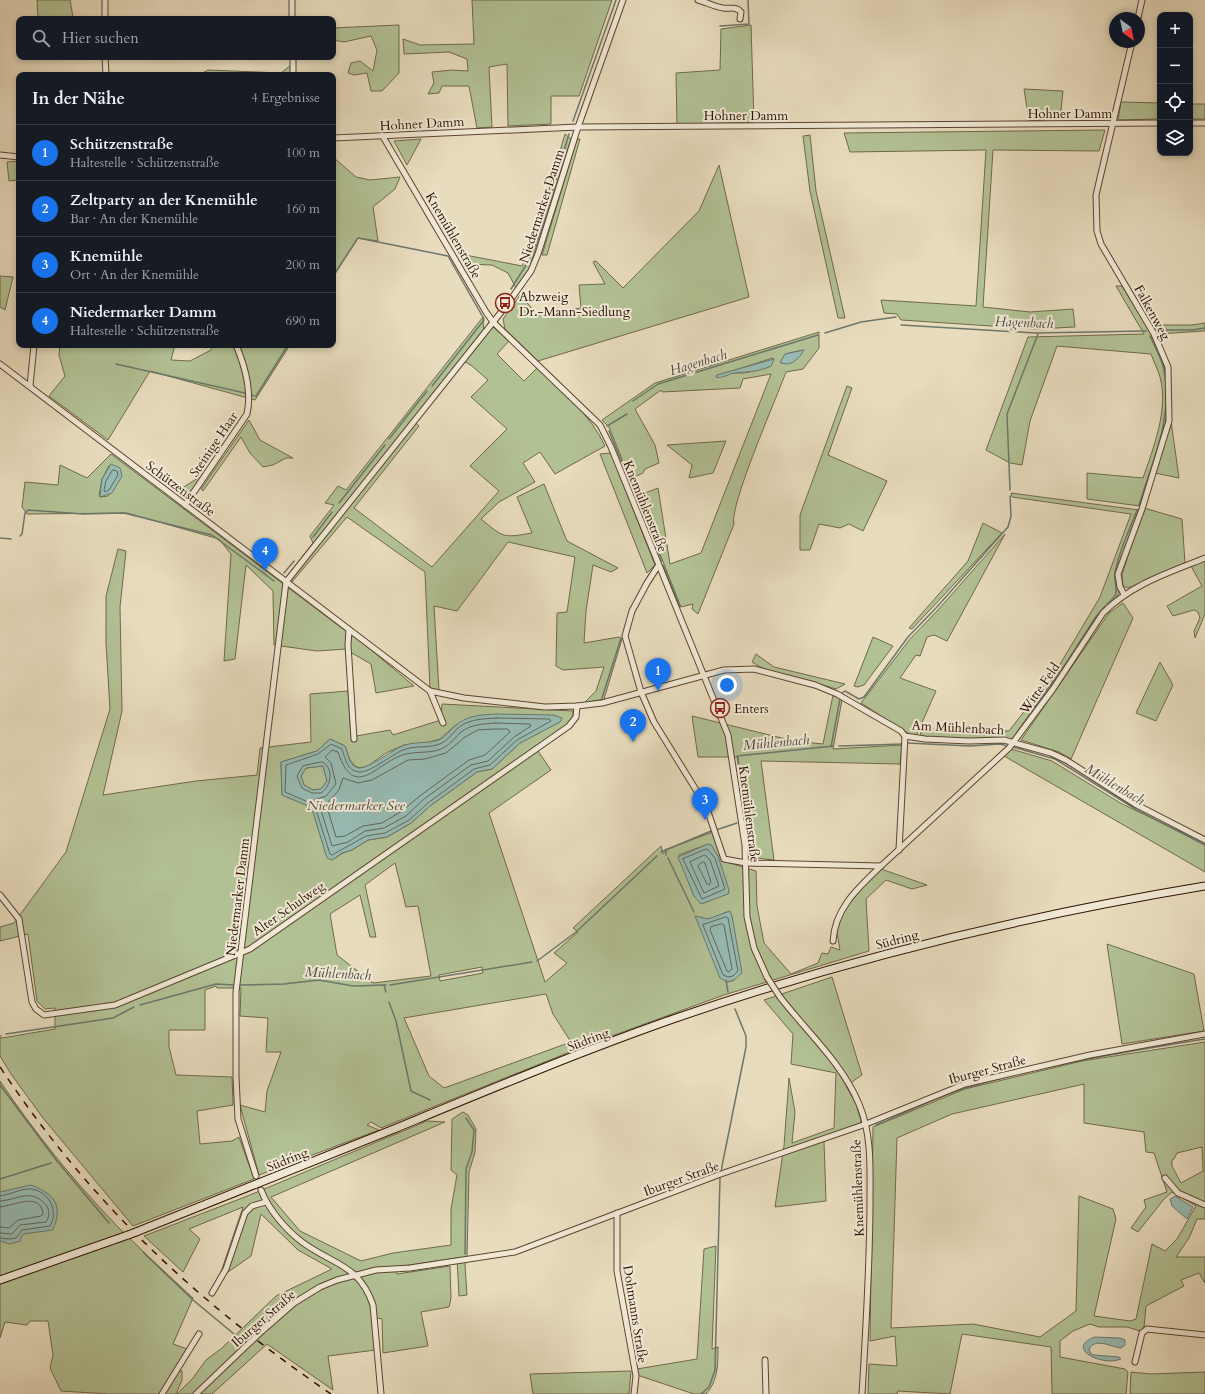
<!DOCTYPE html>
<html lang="de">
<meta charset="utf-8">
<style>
body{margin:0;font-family:Cardo,serif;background:#20242c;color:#f1f3f6}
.controls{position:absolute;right:12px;top:12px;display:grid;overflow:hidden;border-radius:8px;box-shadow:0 2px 6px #0003}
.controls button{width:36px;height:36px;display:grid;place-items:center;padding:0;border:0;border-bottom:1px solid #363941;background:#171b24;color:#f1f3f6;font:20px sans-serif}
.compass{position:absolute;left:1109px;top:12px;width:36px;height:36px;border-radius:50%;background:#171b24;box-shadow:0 2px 6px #0003;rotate:147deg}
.you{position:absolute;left:727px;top:685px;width:14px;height:14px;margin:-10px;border:3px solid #fff;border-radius:50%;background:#1a73e8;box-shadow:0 0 0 6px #1a73e833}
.badge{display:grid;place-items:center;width:26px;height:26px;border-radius:50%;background:#1a73e8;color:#fff;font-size:13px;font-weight:700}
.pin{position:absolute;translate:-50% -33px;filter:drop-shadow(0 1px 2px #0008)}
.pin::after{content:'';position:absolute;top:21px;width:14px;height:12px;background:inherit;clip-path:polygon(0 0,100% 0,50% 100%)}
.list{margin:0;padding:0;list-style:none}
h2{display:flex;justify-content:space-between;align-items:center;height:52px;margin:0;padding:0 16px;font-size:17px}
h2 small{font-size:13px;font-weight:400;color:#9ea1a6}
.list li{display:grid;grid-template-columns:26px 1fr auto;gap:12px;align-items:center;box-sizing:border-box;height:56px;padding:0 16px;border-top:1px solid #363941}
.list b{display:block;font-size:15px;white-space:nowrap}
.list p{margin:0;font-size:13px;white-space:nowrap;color:#9ea1a6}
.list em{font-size:13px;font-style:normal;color:#9ea1a6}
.icon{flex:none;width:22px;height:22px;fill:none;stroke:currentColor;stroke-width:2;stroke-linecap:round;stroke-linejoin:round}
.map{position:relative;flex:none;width:1205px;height:1394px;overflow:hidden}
.search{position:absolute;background:#171b24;box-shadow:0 2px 6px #0003;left:16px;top:16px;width:320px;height:44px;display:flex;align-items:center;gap:10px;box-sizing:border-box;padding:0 14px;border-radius:8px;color:#9ea1a6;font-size:15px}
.panel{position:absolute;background:#171b24;box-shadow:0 2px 6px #0003;left:16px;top:72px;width:320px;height:276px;border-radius:8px}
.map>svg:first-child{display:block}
</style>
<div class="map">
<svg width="1205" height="1394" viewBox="0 0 1205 1394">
<rect width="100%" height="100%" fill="#e8dcbe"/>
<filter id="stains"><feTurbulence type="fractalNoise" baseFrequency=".005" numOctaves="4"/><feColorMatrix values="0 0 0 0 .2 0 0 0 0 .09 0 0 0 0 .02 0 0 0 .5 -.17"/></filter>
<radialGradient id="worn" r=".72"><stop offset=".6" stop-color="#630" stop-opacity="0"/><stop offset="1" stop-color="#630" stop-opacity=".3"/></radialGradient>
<g fill="#b2c194" stroke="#6f694a" fill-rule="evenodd">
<path d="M37,0H70L73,17L100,19H38Z"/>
<path d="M472,0H612L579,96H551V124L508,126L507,64L489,67L492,127L477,128L469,86H442L439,93L428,94L434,83L432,72L452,70L468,71L467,59L449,52L404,54L403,39L420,45L474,44Z"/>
<path d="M399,25V73L382,91H371L367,73L354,75L348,73L351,63L360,61L373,71L377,50L371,36L344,42L333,40V28Z"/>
<path d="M751,25L754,122L677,125L676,73L720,70L721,29Z"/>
<path d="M291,65V75H199L208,70L281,73Z"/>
<path d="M1024,89L1063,91L1060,119L1029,121Z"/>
<path d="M1121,102L1160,103V119L1118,120Z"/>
<rect x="1190" y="104" width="15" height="15"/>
<path d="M1105,130L1099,151L993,150L983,307L1030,312L1073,309L1075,327L1036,329L901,320L897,314L884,313L881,300L976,306L986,150L850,152L844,133Z"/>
<path d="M565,134L571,139L529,269L516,288L508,273L492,265L464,264L460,254L522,266L536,234Z"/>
<path d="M810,135L816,191L845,318H838L810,191L803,136Z"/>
<path d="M421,139L407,165L394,141Z"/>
<path d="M577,139H580L547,255H542Z"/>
<path d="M333,157L356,177L370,180L400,177L395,189L373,207L378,241L358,238L333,277Z"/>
<path d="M19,161V180L9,181L7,162Z"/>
<path d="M719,165L749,297L538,361L505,329L503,319L520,295L538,315L581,308L579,285L605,284L593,262L596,261L623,288L699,211Z"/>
<path d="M0,276L13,277L5,310L0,307Z"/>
<path d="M1116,286H1122C1138,312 1158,339 1165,370C1176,415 1154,463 1140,506L1087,499V473L1143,478C1153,449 1169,409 1160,377C1158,370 1154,362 1151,354L1057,346L1030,421L1022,465L1010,463L986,450L1028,337L1144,334Z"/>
<path d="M483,317L484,336L493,327L509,341L497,354L524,381L537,368C563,392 590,414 605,446L555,474L540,452L523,463L535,482L499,502L481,519C504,538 503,538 532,533L517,497L544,484L567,541L618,568L611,572L593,565L586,611L584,643L619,637L622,639L604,699L584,703L596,691L604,667L563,670L556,666L557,613L567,612L575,557L508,542L457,611L434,606L439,691L430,689L425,572L347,517L291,583L287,576L313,543L310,536L334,505L325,503L338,486L346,490ZM464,361L472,366L488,380L471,397L507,429L470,466L499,491L432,567L354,508L419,426L415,422Z"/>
<path d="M1205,323V331L1157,334L1153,325H1192Z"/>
<path d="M819,332V348L803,369L786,372C777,397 729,506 734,524L698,614L692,609L693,604L681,607L637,496L658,488L670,564L701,553L771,374L743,379L740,388L662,392L661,390L635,409L655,445L659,463L645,469L643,473L630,479L609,427L602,420L655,383ZM803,350C799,360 792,364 781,363L785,354ZM773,358L769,367L745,373H734L716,376Z"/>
<path d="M60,345H175L171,360L190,361L211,350L212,345H233L240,361L236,345H290L255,400L150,371L108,440L49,396L65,376L59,355Z"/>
<path d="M847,386L852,388L828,455L887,481L863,531L849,524L840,528L819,524L810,550H800V515Z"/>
<path d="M249,420L260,440L293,458H286L273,465L263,467L250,453L241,437L203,491L201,489Z"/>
<path d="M1171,421L1179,478L1155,473Z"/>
<path d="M726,441L713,473L689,478L692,465L667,445Z"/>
<path d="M611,453L655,565L647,573L600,454Z"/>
<path d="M111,454L347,632L346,649L317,651L274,645L273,591L246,565L235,659L224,661L231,554L219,539L127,513L27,514L22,507L25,482L58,485L60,465L87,478ZM109,466L118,482L108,496L100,497L99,495L102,479Z"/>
<path d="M201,476L203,478L187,500L176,492Z"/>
<path d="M1011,493L1139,510L1117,573L1119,594L1101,613L1051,688L1012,739L969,740L920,736L922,729L1009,731L1059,666L1100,597L1131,514L1012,497Z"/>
<path d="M1144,508L1182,519L1185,563L1128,588L1123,586L1122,574Z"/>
<path d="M983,523L1002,533L912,629L909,628L968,561Z"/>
<path d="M1005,534L947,641L934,635L927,637L920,656L916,655L900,678L936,691L916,736L909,734L861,703L910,639L938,610Z"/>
<path d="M118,549L126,551L120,607L122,711L103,795L196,781L257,775L260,748L311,742L310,694L348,691L351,737L390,730L393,735L441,720L442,704L573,711L572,727L538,751L551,770L489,813L545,982L567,963L554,953L578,932L573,928L661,846L663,854L667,849L713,832L723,861L756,871L757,906L764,943L791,974L818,963L822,953L828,954L831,947L840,950L836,927L847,904L857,891L881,869L927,885L912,889L886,880L866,899L869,951L724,995L587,1045L381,1128L371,1122L367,1125L379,1130L259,1175L240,1105L265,1112L267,1091L281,1052H266L268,1018L240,1016L241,988H217L216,986L205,990V1030H169V1047L176,1075L232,1077L233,1105L197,1111L200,1144L232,1141L239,1137L254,1179L133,1226L43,1118L11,1074L0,1056V1038H2L55,1029V1008L45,1009L37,1001L28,934L0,941V927L14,923L66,852L110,709L106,643V596ZM559,722L520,743L492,769L477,772L430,806L411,823L387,837L368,840L352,850L343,853L332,860L327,857L313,812L306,805L282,795L281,762L317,751L330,739L345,746L350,760L355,766L360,768L368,766L386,753L404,745L422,744L440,739L457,724ZM708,844L711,845L718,856L729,893L703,903L694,896L679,855ZM395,863L406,907L418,906L431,976L373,983L337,955L330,914L360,895L370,937H376L365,885ZM726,912L731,914L741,969L734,980L727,982L724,980L696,916C706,922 716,917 726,912ZM482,967L483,973L440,981L439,975ZM546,994L553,1014L571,1042L444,1088L429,1076L404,1018Z"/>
<path d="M1205,561V614L1195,638L1194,631L1200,618L1198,612L1194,610L1173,616L1167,606L1202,586L1191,566Z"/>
<path d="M1123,603L1133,618L1071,759L1059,752L1021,740L1109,613Z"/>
<path d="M351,633L414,686L376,693L371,664L350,652Z"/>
<path d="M873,637L893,646L864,685L858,687L854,686Z"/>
<path d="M756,654L774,667L845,684L836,689C812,681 770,675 752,662Z"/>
<path d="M1160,662L1173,685L1156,721L1136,713Z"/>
<path d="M833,695L842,700L833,749L902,745L900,764L761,761L774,860L756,858L752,855L738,757H698L692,716L794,741L823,744Z"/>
<path d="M1011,749L1052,761L1122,804L1205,843V872L1004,756Z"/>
<path d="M323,766L327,781L321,789L313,790L304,785L301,776L306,768Z"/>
<path d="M1107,944L1194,974L1204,1031L1122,1044Z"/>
<path d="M832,977L862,1075L846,1086L856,1104L861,1121L856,1129L824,1141L826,1201L775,1207L784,1146L789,1078L795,1112L792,1143L834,1128L836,1073L791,1064L793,1034L764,1000Z"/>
<path d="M1205,1042V1219H1197L1189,1238L1176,1257H1205V1283L1199,1273L1181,1280L1184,1286L1146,1306L1144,1327L1140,1331L1127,1327H1099L1090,1324L1073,1331L1060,1341V1357L1125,1369L1128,1372L1126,1394H1052L1051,1347L962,1334L950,1394L898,1391L897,1394H868L869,1364L897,1366L895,1336L870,1341L873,1127L965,1089L1082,1061ZM1084,1084V1123L1144,1132L1146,1152L1154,1153L1167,1192L1144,1200L1146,1207L1131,1228L1138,1232L1164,1199L1172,1192L1196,1206L1177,1239L1165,1251L1152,1244L1136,1319L1130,1321L1094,1316L1116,1219L1113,1209L1079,1196L1076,1311L1040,1337L973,1324L891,1328L897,1138L952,1114ZM1202,1147L1203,1171L1181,1183L1172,1166V1160L1174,1159L1177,1153Z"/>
<path d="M0,1081C34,1132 74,1181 116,1225C141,1250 167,1274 193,1298L173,1344L187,1349L175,1370L182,1371V1380L176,1394H109L61,1391L50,1368L53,1355L48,1321H30L27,1325L5,1322L0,1338Z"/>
<path d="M463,1112L468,1115L476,1129L475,1152L469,1172L467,1256L465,1265L467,1295L459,1296L457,1258L396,1267L397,1274L450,1266L451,1298L449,1307L421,1312L428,1346L383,1353L382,1319L372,1317L376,1350L328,1356L333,1390L267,1344L212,1394H177L193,1378L206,1360L222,1348L276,1296L332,1269L298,1250L261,1214L251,1256L228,1272H221L243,1207L189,1229L200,1239L183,1272L144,1236L250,1195L427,1121L445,1122L271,1197L300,1231L361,1261L393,1253L451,1245V1209L457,1175L451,1170L452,1119Z"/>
<path d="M716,1246L712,1349L718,1347C718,1364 718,1381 706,1394H694L637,1375V1369L697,1359L704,1249Z"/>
<path d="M631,1371L629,1394H533L530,1374Z"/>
<path d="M1131,1372L1151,1374L1205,1372V1394H1130Z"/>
</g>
<g fill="#97bbb4" stroke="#6c776c" fill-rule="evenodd">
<path d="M804,350C799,359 790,368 780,362L785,354Z"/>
<path d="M774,359L771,366C756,373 748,371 734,373C728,374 722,379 716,377L717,375Z"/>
<path d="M111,464L120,468L122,476L112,493L100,497L102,479Z"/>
<path d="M496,714L553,715L562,718L560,722L520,743L492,769L477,772L430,806L411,823L387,837L368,840L352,850L342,853L332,860L327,858L313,812L306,805L282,795L281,762L317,751L330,739L345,746C348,753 349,767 359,768C369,768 390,752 400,747C411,741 427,744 439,740C445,737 450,730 455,726C467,715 481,715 496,714ZM323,766L327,781L321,789L313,790L304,785L301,776L306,768Z"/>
<path d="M708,844L711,845L718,856L729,890L728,894L701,904L694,896L678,857Z"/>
<path d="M730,911L732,916L742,973L734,980L727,982L720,978L695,916L708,919Z"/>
<path d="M31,1185C55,1194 63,1205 53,1230L23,1234L20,1241L10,1244L0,1241V1192Z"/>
<path d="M1175,1196L1193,1207L1187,1219L1172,1206L1170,1199Z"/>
<path d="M1095,1337L1120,1338L1125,1340V1345L1121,1348C1110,1347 1096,1337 1089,1349L1091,1354L1094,1355L1119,1357L1121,1359C1102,1367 1064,1348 1095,1337Z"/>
</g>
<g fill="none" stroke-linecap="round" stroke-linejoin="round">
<g stroke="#62665a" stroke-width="1">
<path d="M113,470L117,471L118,475L109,490L105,492L104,490L106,481Z"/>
<path d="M496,718L549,719L551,721L517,740L490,765L474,769L428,803L409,820L385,833L366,836L332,855L330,854L316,810L308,802L285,792L286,765L318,754L331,744L342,749C345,758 347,771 359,772C370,773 391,755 403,750C414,745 430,749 442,743C448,740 453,733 458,728C469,719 482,719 496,718Z"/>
<path d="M496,723L530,724L531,726L514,737L488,761L471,765L424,799L406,816L384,828L365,831L348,842L332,846L321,810L314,800L326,796L336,784L331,763L325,757L332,750L338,752C355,803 377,761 406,754C419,751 434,754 445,747C451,743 456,737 461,732C472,724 483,724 496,723Z"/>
<path d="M496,729H508L510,732L485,755L469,760L421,795L402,811L382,823L363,826L345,836L336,837L326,804L339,790L343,778L358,783L372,780L408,760L425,759L446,753L465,737L478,730Z"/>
<path d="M322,762C334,767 332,786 321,793H312L302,788L297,776L303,766Z"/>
<path d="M707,849L715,858L725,889L702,899L683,859Z"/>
<path d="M705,855L710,860L719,886L704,893L690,862Z"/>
<path d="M703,862L705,863L711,882L709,885L707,884L698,866Z"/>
<path d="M726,917L728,918L738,971L733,976L728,977L723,975L703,925Z"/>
<path d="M722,924L724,925L732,969L729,972L727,971L710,930L711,927Z"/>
<path d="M0,1196C10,1195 21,1188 31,1189C49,1191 59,1211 50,1226L22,1230L16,1238L10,1239L0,1238"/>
<path d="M0,1201C17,1200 31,1188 45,1204C50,1209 50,1216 46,1222L20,1225L12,1234L0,1233"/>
<path d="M0,1207C13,1206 41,1191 43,1214L41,1216L18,1220L9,1228L0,1227"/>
</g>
<g stroke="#6c776c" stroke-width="1.5">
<path d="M720,26L749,24L748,0"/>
<path d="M573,121L616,0"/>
<path d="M529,260L539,236L569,134"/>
<path d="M333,276L358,238L448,256L484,319"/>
<path d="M511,289L526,265"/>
<path d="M901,325L1035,333L1146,331"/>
<path d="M1156,330H1192L1205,328"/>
<path d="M825,333L861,322L896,317"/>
<path d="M116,364L245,393"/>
<path d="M432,386L484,320"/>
<path d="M251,395L256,396L288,345"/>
<path d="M633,401L658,384L818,335"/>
<path d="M607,426L627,414"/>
<path d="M609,431L631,484"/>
<path d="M389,439L427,391"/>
<path d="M634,489L662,561"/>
<path d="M1010,490L1007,414L1038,334"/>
<path d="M339,503L385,445"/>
<path d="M1139,505C1152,462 1174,416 1164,370C1162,359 1155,347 1150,336"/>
<path d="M20,536L22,534L25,513L28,510L83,514L124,513L212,535L274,581"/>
<path d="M313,537L332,512"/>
<path d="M0,538L11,539"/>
<path d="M663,565L680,607"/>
<path d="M284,573L294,561"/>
<path d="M1107,604C1123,591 1113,589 1115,573C1118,553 1130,529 1137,510"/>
<path d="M842,693L845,691L859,699L864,697L908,637L936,608L1008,527L1011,516L1010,496"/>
<path d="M602,698L621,638"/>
<path d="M1018,731L1067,662L1095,618L1105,606"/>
<path d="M907,743L970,746L1000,744L1008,746"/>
<path d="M839,746L903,744"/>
<path d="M831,747L840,699"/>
<path d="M1013,747L1055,759L1137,810L1205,845"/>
<path d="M744,820L746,819L737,756L833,746"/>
<path d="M716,830L737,823"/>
<path d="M666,849V855"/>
<path d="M661,852L711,831"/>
<path d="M668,858L694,912"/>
<path d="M537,961L576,932L657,856"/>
<path d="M726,980L728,992"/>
<path d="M240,985L284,984L319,980L353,986L386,985"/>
<path d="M384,985L386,992"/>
<path d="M390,985L532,962"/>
<path d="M389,1002L396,1021L411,1091L430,1100"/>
<path d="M140,1005L216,984L234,985"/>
<path d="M6,1034L113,1018L134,1007"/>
<path d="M0,1036H1"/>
<path d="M0,1085L57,1161"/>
<path d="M876,1125C906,1113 936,1097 966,1088C1044,1065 1125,1052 1205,1039"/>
<path d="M57,1161L109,1223"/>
<path d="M721,1171L746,1047V1036L735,1009"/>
<path d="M0,1179L51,1163"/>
<path d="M143,1252L193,1300L234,1334"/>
<path d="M465,1254L466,1169L472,1152L474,1130L466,1118"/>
<path d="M701,1394L709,1387L715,1370L720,1178"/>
</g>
<defs>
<g id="street">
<path d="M105,0V19"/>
<path d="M292,0V19"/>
<path d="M698,0C706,2 715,7 723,8C730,9 736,6 741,12L740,19"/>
<path d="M1138,18L1142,0"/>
<path d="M105,57L106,75"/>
<path d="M293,57V75"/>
<path d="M1190,123H1205"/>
<path d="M382,135L486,312L493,322L600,425L611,447L728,735L745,845L747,917L754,948L767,977"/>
<path d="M333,138L578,127L1160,123"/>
<path d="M0,155L19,157"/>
<path d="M0,364L430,691L464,698L545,707L577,706L602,703L724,670L754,669L815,685L837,694L901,731L905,736L925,739L969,741L1004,740L1051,753L1066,760L1135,804L1205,840"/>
<path d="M30,386L34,345"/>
<path d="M185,505L247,414C252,391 245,366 236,345"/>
<path d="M658,566L647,583L632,611L625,636L641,692L654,722L706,806L724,859L746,863L881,866L1009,748L1053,689L1103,613C1132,584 1168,573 1205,558"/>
<path d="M1124,594L1120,587L1118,574L1142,509L1169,421L1168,367L1154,334L1101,244L1097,231L1096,195L1132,42"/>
<path d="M349,630L348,645L354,739"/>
<path d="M430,691L443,723"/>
<path d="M899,850L905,736"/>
<path d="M0,895L19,919L32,1002L36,1009L44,1015L115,1005L250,949L569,726L576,717L577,706"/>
<path d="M833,941C835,908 858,888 881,866"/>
<path d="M780,997C807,1032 842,1063 859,1104C872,1135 870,1168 870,1200C870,1265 866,1329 862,1394"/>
<path d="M256,1176L238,1119L236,1077V992L286,582L506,306L531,271L538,254L578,127L623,0"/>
<path d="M1165,1178L1178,1193L1205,1205"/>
<path d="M261,1190C269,1210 285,1229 302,1242C333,1265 359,1264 373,1305L381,1394"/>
<path d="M617,1213V1271L636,1376L634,1394"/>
<path d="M212,1293L226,1269L245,1213L252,1206L266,1202"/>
<path d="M262,1331L294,1303L320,1287L337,1280L376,1270L410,1268L515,1252L718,1175L866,1124L965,1084L1090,1055L1205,1034"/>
<path d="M765,1360L766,1394"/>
<path d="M1135,1362L1142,1333L1147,1329L1205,1335"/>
<path d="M162,1394L199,1334"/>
<path d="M196,1394L243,1349"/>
</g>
<g id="secondary">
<path d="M136,1232C222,1198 308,1164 394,1129C486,1091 579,1052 673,1019C846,959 1024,916 1205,886"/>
<path d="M0,1280L128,1235"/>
</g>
</defs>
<use href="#street" stroke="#5b4430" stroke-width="7"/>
<use href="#secondary" stroke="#2c1100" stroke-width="9"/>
<use href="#street" stroke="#f0e8d5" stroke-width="5"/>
<use href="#secondary" stroke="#f0e8d5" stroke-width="7"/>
<path stroke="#2c1100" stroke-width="1.5" stroke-dasharray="7 7" stroke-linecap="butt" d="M0,1067C90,1203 197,1302 331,1394"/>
<defs>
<g id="street-bridge">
<path d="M767,977L780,997"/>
<path d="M243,1349L262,1331"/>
</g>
<path id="secondary-bridge" d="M128,1235L136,1232"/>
</defs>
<use href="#street-bridge" stroke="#5b4430" stroke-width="7" stroke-linecap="butt"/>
<use href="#secondary-bridge" stroke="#2c1100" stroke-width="9" stroke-linecap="butt"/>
<use href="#street-bridge" stroke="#f0e8d5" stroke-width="5"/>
<use href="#secondary-bridge" stroke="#f0e8d5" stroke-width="7"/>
</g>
<defs>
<symbol id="bus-ring" viewBox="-11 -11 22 22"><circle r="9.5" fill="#f0e8d5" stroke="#8f2418" stroke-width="1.5"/><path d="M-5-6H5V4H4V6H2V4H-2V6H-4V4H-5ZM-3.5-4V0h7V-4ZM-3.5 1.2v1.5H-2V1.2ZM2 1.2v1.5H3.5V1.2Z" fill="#8f2418"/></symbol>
</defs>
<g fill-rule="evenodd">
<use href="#bus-ring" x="494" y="292" width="22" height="22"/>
<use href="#bus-ring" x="709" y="697" width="22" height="22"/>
</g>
<g text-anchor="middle" stroke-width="4" stroke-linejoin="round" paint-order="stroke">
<g font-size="13" fill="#2c1100" stroke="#f0e8d5">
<text x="1070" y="118">Hohner Damm</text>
<text x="746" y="120">Hohner Damm</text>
<text transform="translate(422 123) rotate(-3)" y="5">Hohner Damm</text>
<text transform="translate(541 206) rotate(-72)" y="5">Niedermarker Damm</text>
<text transform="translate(454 235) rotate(60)" y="5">Knemühlenstraße</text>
<text transform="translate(1153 312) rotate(61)" y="5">Falkenweg</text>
<text transform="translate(213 444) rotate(-56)" y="5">Steinige Haar</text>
<text transform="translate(181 488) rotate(37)" y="5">Schützenstraße</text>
<text transform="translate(646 506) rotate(68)" y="5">Knemühlenstraße</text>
<text transform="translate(1039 688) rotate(-55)" y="5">Witte Feld</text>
<text transform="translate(958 727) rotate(3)" y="5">Am Mühlenbach</text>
<text transform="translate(750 814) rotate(83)" y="5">Knemühlenstraße</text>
<text transform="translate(237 897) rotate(-83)" y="5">Niedermarker Damm</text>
<text transform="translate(288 908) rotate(-35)" y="5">Alter Schulweg</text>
<text transform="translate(897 939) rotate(-15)" y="5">Südring</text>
<text transform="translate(588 1039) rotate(-21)" y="5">Südring</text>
<text transform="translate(987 1069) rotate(-15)" y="5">Iburger Straße</text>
<text transform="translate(287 1159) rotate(-22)" y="5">Südring</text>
<text transform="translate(681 1178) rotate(-20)" y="5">Iburger Straße</text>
<text transform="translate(857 1188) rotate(-92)" y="5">Knemühlenstraße</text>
<text transform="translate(636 1314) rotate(81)" y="5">Dohmanns Straße</text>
<text transform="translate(263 1318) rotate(-41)" y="5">Iburger Straße</text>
</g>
<g font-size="13" fill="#2c1100" stroke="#f0e8d5" text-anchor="start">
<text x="519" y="301">Abzweig<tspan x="519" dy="15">Dr.-Mann-Siedlung</tspan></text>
<text x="734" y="713">Enters</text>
</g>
<g font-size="14" font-style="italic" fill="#514c3f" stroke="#f0e8d5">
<text transform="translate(1024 322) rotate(2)" y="5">Hagenbach</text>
<text transform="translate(698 362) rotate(-17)" y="5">Hagenbach</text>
<text transform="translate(776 742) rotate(-5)" y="5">Mühlenbach</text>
<text transform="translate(1115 784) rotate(31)" y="5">Mühlenbach</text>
<text x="356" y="810">Niedermarker See</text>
<text transform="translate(338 973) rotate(3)" y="5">Mühlenbach</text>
</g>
</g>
<rect width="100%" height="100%" filter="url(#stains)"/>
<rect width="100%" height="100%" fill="url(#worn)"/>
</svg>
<div class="controls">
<button>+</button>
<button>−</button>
<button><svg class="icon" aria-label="locate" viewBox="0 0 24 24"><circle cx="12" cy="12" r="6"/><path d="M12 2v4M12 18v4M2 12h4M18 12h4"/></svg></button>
<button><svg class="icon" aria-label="layers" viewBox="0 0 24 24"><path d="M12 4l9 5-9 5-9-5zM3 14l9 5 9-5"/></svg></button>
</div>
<svg class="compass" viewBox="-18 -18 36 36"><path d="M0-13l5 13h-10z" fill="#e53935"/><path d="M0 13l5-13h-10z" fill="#9ea1a6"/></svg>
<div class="you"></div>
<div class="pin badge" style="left:658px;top:691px">1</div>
<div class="pin badge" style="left:633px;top:742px">2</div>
<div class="pin badge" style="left:705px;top:820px">3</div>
<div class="pin badge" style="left:265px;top:571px">4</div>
<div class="search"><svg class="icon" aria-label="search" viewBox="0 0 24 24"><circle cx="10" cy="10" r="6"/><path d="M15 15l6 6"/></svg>Hier suchen</div>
<section class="panel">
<h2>In der Nähe<small>4 Ergebnisse</small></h2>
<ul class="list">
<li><span class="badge">1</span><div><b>Schützenstraße</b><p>Haltestelle · Schützenstraße</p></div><em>100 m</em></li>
<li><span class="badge">2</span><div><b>Zeltparty an der Knemühle</b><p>Bar · An der Knemühle</p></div><em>160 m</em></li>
<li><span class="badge">3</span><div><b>Knemühle</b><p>Ort · An der Knemühle</p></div><em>200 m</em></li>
<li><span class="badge">4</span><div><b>Niedermarker Damm</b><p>Haltestelle · Schützenstraße</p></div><em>690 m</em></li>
</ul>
</section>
</div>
